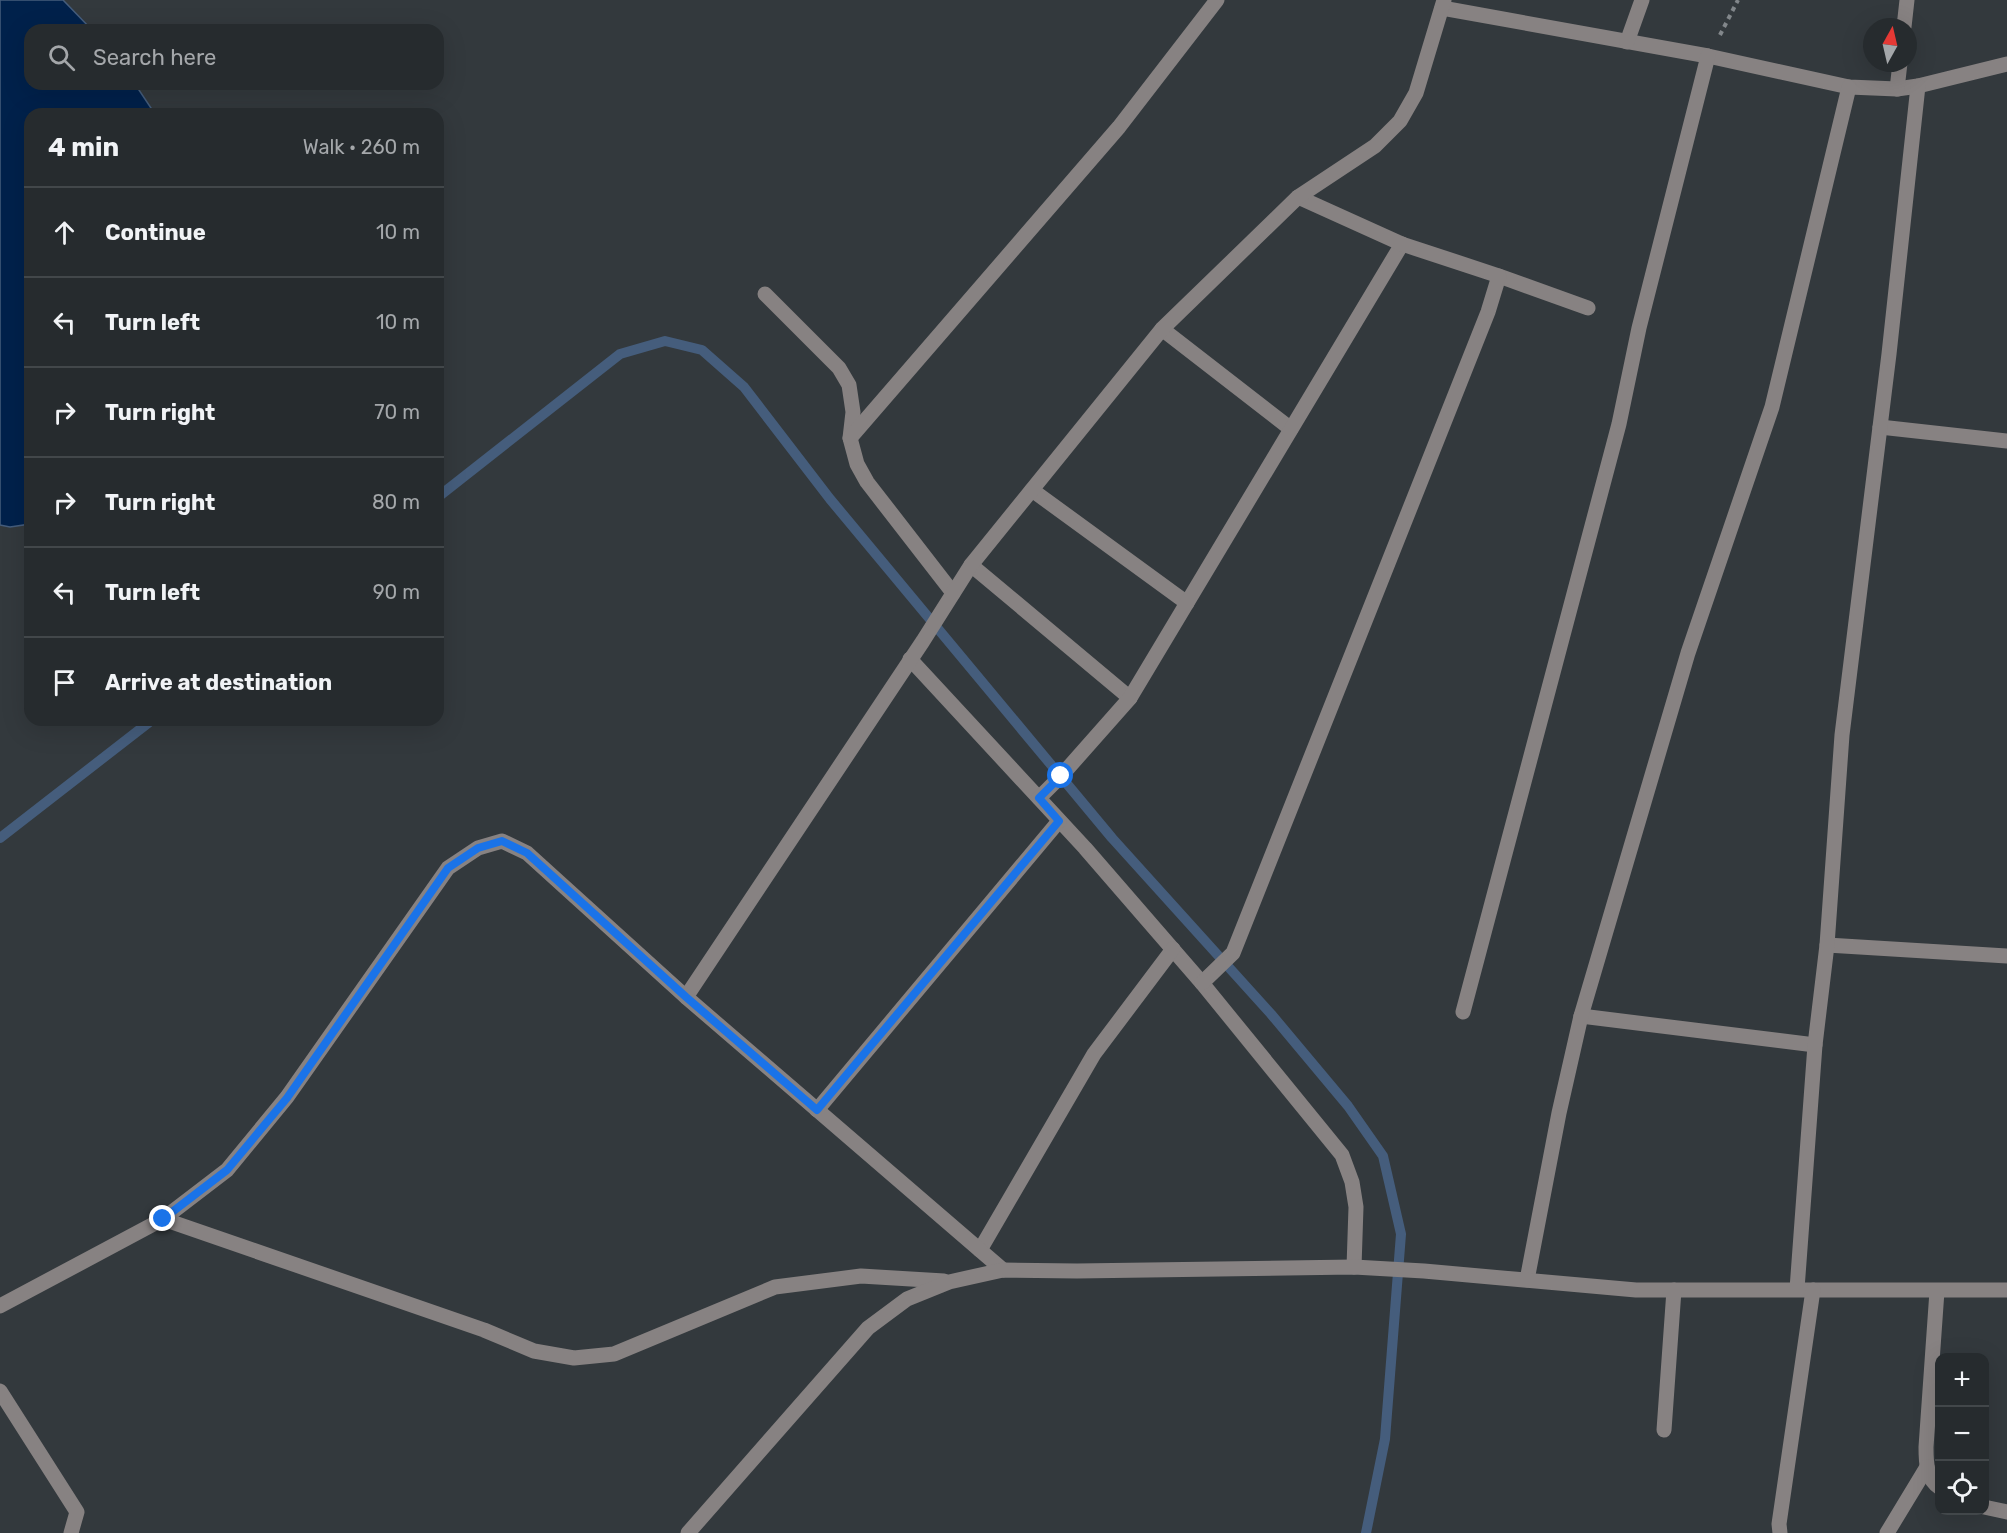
<!DOCTYPE html>
<meta charset="utf-8">
<style>
body{margin:0;font-family:Rubik,sans-serif;background:#32373a;color:#f1f3f6}
.controls{position:absolute;right:18px;bottom:18px;display:grid;overflow:hidden;border-radius:12px;box-shadow:0 6px 24px #0002}
.controls button{width:54px;height:54px;display:grid;place-items:center;padding:0;border:0;border-bottom:2px solid #42474a;background:#262b2e;color:#f1f3f6;font:30px sans-serif}
.compass{position:absolute;left:1863px;top:18px;width:54px;height:54px;border-radius:50%;background:#262b2e;box-shadow:0 6px 24px #0002;rotate:8deg}
.stop{position:absolute;width:18px;height:18px;margin:-14px;border:4px solid #1a73e8;border-radius:50%;background:#fff}
.stop.end{background:#1a73e8;border-color:#fff;box-shadow:0 2px 6px #0008}
.list{margin:0;padding:0;list-style:none}
h2{display:flex;justify-content:space-between;align-items:center;height:78px;margin:0;padding:0 24px;font-size:26px}
h2 small{font-size:20px;font-weight:400;color:#a4a7aa}
.list li{display:grid;grid-template-columns:39px 1fr auto;gap:18px;align-items:center;box-sizing:border-box;height:90px;padding:0 24px;border-top:2px solid #42474a}
.list b{display:block;font-size:22px;white-space:nowrap}
.list em{font-size:20px;font-style:normal;color:#a4a7aa}
.icon{flex:none;width:33px;height:33px;fill:none;stroke:currentColor;stroke-width:2;stroke-linecap:round;stroke-linejoin:round}
.map{position:relative;flex:none;width:2007px;height:1533px;overflow:hidden}
.search{position:absolute;background:#262b2e;box-shadow:0 6px 24px #0002;left:24px;top:24px;width:420px;height:66px;display:flex;align-items:center;gap:15px;box-sizing:border-box;padding:0 21px;border-radius:18px;color:#a4a7aa;font-size:22px}
.panel{position:absolute;background:#262b2e;box-shadow:0 6px 24px #0002;left:24px;top:108px;width:420px;height:618px;border-radius:18px}
.map>svg:first-child{display:block}
</style>
<div class="map">
<svg width="2007" height="1533" viewBox="0 0 2007 1533">
<rect width="100%" height="100%" fill="#33393d"/>
<path fill="#00214b" stroke="#455d7c" stroke-width="1.5" d="M0,0H63L92,30H30V84H135L155,114H30V524L10,527L0,525Z"/>
<g fill="none" stroke-linecap="round" stroke-linejoin="round">
<g stroke="#455d7c" stroke-width="10">
<path d="M438,497L620,354L665,341L702,350L744,387L830,499L1112,838L1271,1014L1348,1106L1383,1156L1401,1234L1385,1439L1366,1533"/>
<path d="M0,838L152,720"/>
</g>
<path stroke="#82878b" stroke-width="4" stroke-dasharray="4.5 4.5" stroke-linecap="butt" d="M1720,35L1738,0"/>
<g stroke="#878282" stroke-width="15">
<path d="M1442,8L1708,56L1849,87L1897,89L1918,86L2007,64"/>
<path d="M1904,27L1907,0"/>
<path d="M1627,42L1642,0"/>
<path d="M1897,89L1900,63"/>
<path d="M1499,276L1588,308"/>
<path d="M765,294L839,368L849,385L853,412L850,438L857,464L867,482L953,593"/>
<path d="M1162,329L1291,429"/>
<path d="M1880,427L2007,441"/>
<path d="M850,438L1119,127L1217,0"/>
<path d="M1032,490L1187,603"/>
<path d="M971,565L1130,698"/>
<path d="M910,659L1085,848L1202,983L1342,1155L1352,1182L1356,1207L1354,1267"/>
<path d="M1039,798L1061,776L1130,698L1402,244"/>
<path d="M1827,945L2007,956"/>
<path d="M1202,983L1233,953L1488,312L1499,276L1402,244L1298,197"/>
<path d="M686,997L923,641L971,565L1162,329L1298,197L1375,146L1400,121L1416,93L1444,0"/>
<path d="M1463,1012L1619,424L1639,328L1708,56"/>
<path d="M1581,1016L1815,1045"/>
<path d="M817,1110L1059,821"/>
<path d="M163,1219L484,1330L534,1351L574,1358L614,1354L775,1287L861,1276L944,1281"/>
<path d="M980,1250L1094,1054L1173,949"/>
<path d="M1527,1280L1559,1113L1581,1016L1688,653L1772,407L1849,87"/>
<path d="M1797,1289L1815,1045L1827,945L1842,735L1889,354L1918,86"/>
<path d="M1937,1291L1926,1447C1926,1461 1926,1479 1940,1488"/>
<path d="M0,1306L163,1219L227,1170L287,1097L448,868L478,848L502,841L527,853L686,997L1003,1270"/>
<path d="M0,1391L77,1512L71,1533"/>
<path d="M1664,1430L1674,1290"/>
<path d="M1984,1507L2007,1512"/>
<path d="M688,1533L868,1328L907,1299L949,1282L1003,1270L1077,1271L1354,1267L1424,1271L1636,1290H2007"/>
<path d="M1780,1533L1779,1524L1813,1290"/>
<path d="M1887,1533L1927,1467"/>
</g>
</g>
<g fill="none" stroke-linecap="round" stroke-linejoin="round">
<path stroke="#1a73e8" stroke-width="8" d="M163,1219L227,1170L287,1098L448,868L478,848L502,841L527,853L686,997L817,1110L1059,821L1039,798L1061,776"/>
</g>
</svg>
<div class="controls">
<button>+</button>
<button>−</button>
<button><svg class="icon" aria-label="locate" viewBox="0 0 24 24"><circle cx="12" cy="12" r="6"/><path d="M12 2v4M12 18v4M2 12h4M18 12h4"/></svg></button>
</div>
<svg class="compass" viewBox="-18 -18 36 36"><path d="M0-13l5 13h-10z" fill="#e53935"/><path d="M0 13l5-13h-10z" fill="#a4a7aa"/></svg>
<div class="stop" style="left:1061px;top:776px"></div>
<div class="stop end" style="left:163px;top:1219px"></div>
<div class="search"><svg class="icon" aria-label="search" viewBox="0 0 24 24"><circle cx="10" cy="10" r="6"/><path d="M15 15l6 6"/></svg>Search here</div>
<section class="panel">
<h2>4 min<small>Walk · 260 m</small></h2>
<ul class="list">
<li><svg class="icon" aria-label="ahead" viewBox="0 0 24 24"><path d="M12 20V5M6 11l6-6 6 6"/></svg><div><b>Continue</b></div><em>10 m</em></li>
<li><svg class="icon" aria-label="left" viewBox="0 0 24 24"><path d="M17 20v-9H6M10 6l-5 5 5 5"/></svg><div><b>Turn left</b></div><em>10 m</em></li>
<li><svg class="icon" aria-label="right" viewBox="0 0 24 24"><path d="M7 20v-9h11M14 6l5 5-5 5"/></svg><div><b>Turn right</b></div><em>70 m</em></li>
<li><svg class="icon" aria-label="right" viewBox="0 0 24 24"><path d="M7 20v-9h11M14 6l5 5-5 5"/></svg><div><b>Turn right</b></div><em>80 m</em></li>
<li><svg class="icon" aria-label="left" viewBox="0 0 24 24"><path d="M17 20v-9H6M10 6l-5 5 5 5"/></svg><div><b>Turn left</b></div><em>90 m</em></li>
<li><svg class="icon" aria-label="arrive" viewBox="0 0 24 24"><path d="M6 21V4h12l-3 4 3 4H6"/></svg><div><b>Arrive at destination</b></div></li>
</ul>
</section>
</div>
